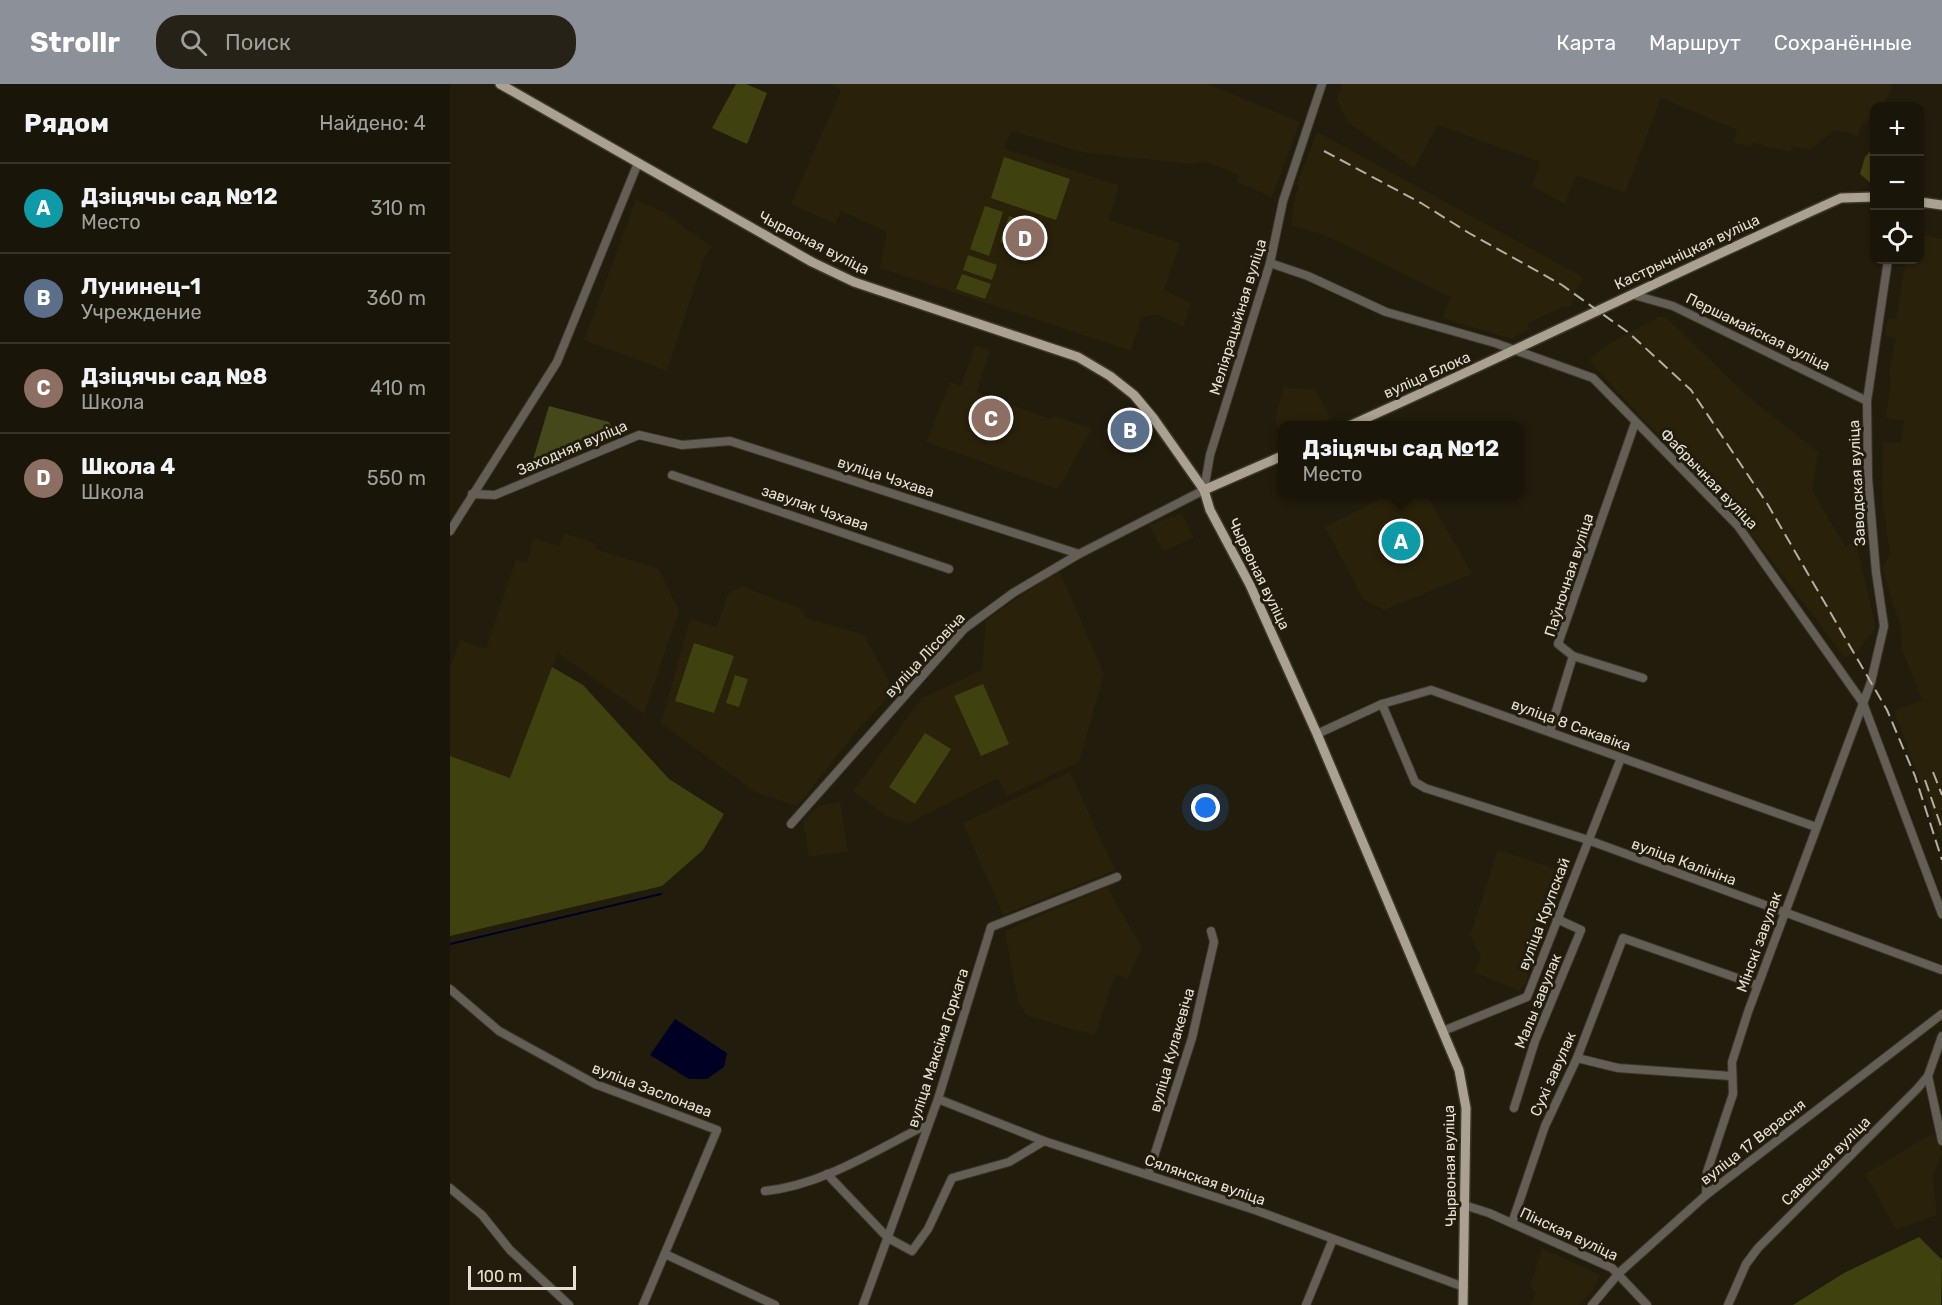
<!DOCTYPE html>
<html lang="ru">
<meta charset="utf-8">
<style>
body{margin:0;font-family:Rubik,sans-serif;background:#272217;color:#f1f3f6}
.controls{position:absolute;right:18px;top:18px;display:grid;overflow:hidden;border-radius:12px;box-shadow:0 2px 4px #0004}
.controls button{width:54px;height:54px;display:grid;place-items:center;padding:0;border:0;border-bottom:2px solid #38342a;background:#1a1509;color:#f1f3f6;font:30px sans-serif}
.scale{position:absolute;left:18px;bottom:15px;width:108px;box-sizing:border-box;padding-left:6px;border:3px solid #e4e0d6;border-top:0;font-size:16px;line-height:21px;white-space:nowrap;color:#e4e0d6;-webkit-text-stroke:4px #221c0c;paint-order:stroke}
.you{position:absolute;left:756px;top:724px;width:21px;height:21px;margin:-15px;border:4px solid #fff;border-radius:50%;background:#1a73e8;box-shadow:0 0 0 9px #1a73e833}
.badge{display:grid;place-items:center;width:39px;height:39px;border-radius:50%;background:#8c9099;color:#fff;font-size:20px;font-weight:700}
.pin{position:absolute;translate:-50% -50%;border:3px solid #fff;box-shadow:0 2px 6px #0006}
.popup{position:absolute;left:828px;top:337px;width:246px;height:78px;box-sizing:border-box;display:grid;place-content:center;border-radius:12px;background:#1a1509;filter:drop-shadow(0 2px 4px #0005);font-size:20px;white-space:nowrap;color:#9f9f9c}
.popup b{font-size:22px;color:#f1f3f6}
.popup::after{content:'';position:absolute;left:50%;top:100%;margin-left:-12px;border:12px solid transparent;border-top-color:#1a1509}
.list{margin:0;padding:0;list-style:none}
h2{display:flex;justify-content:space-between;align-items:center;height:78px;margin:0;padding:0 24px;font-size:26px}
h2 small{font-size:20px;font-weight:400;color:#9f9f9c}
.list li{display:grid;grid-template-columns:39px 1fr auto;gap:18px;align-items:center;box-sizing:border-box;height:90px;padding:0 24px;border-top:2px solid #38342a}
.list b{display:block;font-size:22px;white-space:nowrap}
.list p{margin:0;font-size:20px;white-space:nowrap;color:#9f9f9c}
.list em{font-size:20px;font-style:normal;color:#9f9f9c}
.icon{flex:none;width:33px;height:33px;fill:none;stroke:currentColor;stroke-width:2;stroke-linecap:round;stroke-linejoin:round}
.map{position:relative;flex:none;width:1492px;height:1221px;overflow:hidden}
header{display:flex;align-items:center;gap:36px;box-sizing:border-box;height:84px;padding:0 30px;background:#8c9099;color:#fff}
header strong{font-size:28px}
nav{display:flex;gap:33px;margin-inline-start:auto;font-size:21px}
.search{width:420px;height:54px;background:#272217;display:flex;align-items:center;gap:15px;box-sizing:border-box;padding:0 21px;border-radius:24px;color:#9f9f9c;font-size:22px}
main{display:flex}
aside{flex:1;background:#1a1509}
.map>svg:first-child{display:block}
</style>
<header>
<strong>Strollr</strong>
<div class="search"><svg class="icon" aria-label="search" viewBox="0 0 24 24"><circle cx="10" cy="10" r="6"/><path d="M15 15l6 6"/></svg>Поиск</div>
<nav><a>Карта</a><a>Маршрут</a><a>Сохранённые</a></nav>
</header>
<main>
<aside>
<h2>Рядом<small>Найдено: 4</small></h2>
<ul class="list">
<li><span class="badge" style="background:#0f9aa8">A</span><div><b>Дзіцячы сад №12</b><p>Место</p></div><em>310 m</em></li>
<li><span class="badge" style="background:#5c6f8a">B</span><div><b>Лунинец-1</b><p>Учреждение</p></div><em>360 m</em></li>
<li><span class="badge" style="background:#8d6e63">C</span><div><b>Дзіцячы сад №8</b><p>Школа</p></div><em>410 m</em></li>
<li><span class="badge" style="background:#8d6e63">D</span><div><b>Школа 4</b><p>Школа</p></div><em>550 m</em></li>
</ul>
</aside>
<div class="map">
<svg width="1492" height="1221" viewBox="0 0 1492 1221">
<rect width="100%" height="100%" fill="#221c0c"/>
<g fill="#2a210a">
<path d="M380,0H758L850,38L822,113L787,98L789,91L757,78L741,80L637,69L561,47L554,65L669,101L659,136L730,159L714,206L741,219L733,243L707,230L691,234L681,267L430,184L437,148L391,127L385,140L341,120L391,6Z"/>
<path d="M892,0H1442L1443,1L1433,22H1424V32L1411,41L1408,52L1385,46L1359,66L1342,62L1341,68L1303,59L1301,63L1284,59L1287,46L1211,14L1175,109L1126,91L1115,120L1082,102L1090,78L993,43L987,42L964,84L897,38L887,15Z"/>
<path d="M867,48L1133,193L1119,224L1115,222L1078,239L1079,245L1061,255L993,234L1000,213L875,151L841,142L845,112L849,104L847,99Z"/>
<path d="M186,116L213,128L262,163L254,174L217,287L134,256Z"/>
<path d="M1470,150L1492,155V756L1444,627L1472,616L1452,565L1451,544L1432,485L1440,470L1432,416L1433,358L1451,359L1454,337L1436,334L1441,295L1439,288L1446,254L1435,251L1438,234L1446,235L1456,176H1470Z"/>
<path d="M1210,232L1218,235L1296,311L1368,368L1362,407L1395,462L1406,457L1426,544L1408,566L1395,574L1307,457L1141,279V273L1162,258Z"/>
<path d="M525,261L540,266L527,308L601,335L603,332L642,345L608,405L476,358L500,298L511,302Z"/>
<path d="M833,304L865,305L881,334L864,341L832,342L831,355L825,336Z"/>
<path d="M938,411H977L1022,490L934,526L913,515L875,443Z"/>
<path d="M732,429L744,454L713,467L699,441Z"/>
<path d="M114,449L146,460L145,465L209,485L229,527L194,630L108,569L60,695L0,672V584L10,556L36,565L66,475L77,479L83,454L109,462Z"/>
<path d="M609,486L654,590L629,678L557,712L548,694L457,740L435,731L403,707L472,614L532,586L536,536Z"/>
<path d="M291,502L351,525L357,534L414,551L444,607L406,648L347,722L305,708L211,639L240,535L267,543L278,510Z"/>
<path d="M620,688L665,786L553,831L513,739Z"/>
<path d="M390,718L398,767L359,773L353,738L369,721Z"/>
<path d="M1048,766L1119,789L1075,900L1069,907L1024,888L1031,873L1020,851Z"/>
<path d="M657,803L692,864L678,894L665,891L645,951L577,932L568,918L555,847Z"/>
<path d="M1483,1049L1492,1067L1483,1093L1487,1131L1446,1145L1415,1090Z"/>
<path d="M1092,1164L1150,1191L1143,1207L1129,1221H1081L1086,1208L1080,1203Z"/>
</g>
<g fill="#3f420f">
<path d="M286,0H296L317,9L297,60L262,44Z"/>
<path d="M1424,63V102L1410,90L1415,73Z"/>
<path d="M554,73L620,95L606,136L541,114Z"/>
<path d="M535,122L553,128L539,172L520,165Z"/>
<path d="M559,132L574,137L565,163L550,158Z"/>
<path d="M518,171L547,181L542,196L513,186Z"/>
<path d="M512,190L541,200L535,215L506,205Z"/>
<path d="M244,559L284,572L264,629L225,617Z"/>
<path d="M102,583L133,601L219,695L274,730L253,766L212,802L0,852V672L60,694Z"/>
<path d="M285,591L298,595L289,623L276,619Z"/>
<path d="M533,600L559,660L531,672L504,612Z"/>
<path d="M475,649L501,665L465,720L439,703Z"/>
<path d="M1469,1153L1492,1176L1491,1221H1343L1394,1189Z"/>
</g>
<path fill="#45481a" d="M99,322L159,338L165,349L82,379Z"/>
<path fill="#000025" d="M225,935L277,969L274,983L257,995H239L200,971Z"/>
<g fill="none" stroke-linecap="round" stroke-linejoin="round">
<path stroke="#000025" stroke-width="2" d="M0,860L211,810"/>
<defs>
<g id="minor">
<path d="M820,179L858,192L936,228L1045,259L1143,294L1288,442L1413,619L1492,830"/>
<path d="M1184,211L1223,222L1417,317"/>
<path d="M222,391L499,485"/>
<path d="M22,410L45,411L189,351L232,361L280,357L629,470"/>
<path d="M0,447L107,278L188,79"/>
<path d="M1123,572L1193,594"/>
<path d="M932,620L965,698L975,704L1138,756L1492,886"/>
<path d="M1100,647L1123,572L1108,560L1185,339"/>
<path d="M867,650L932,620L981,606L1366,743"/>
<path d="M341,740L514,545L563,509L629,470L754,406L760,371L820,179L833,117L872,0"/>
<path d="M0,905L49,947L145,1000L267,1046L193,1221"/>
<path d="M993,947L1077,913L1171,674"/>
<path d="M1127,974L1168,984L1281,992"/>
<path d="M1478,992L1492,1057"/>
<path d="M488,1015L594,1057L805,1126L1014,1203"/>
<path d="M1064,1024L1085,957L1131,846L1107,835"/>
<path d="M377,1090L438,1154L462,1167L478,1145L502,1094L559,1078L594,1057"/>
<path d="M698,1091L742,954L764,858L761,847"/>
<path d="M0,1104L32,1131L60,1166L119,1221"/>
<path d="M315,1107C373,1101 426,1066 478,1040"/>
<path d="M1256,1111L1257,1088L1283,1010L1282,978L1298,928L1421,598L1434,542L1426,488L1418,394L1417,317L1438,176"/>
<path d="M1017,1122L1039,1129L1162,1184L1197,1221"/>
<path d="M1062,1139L1095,1042L1127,974L1173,854L1307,901"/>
<path d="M215,1170L325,1221"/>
<path d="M413,1221L488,1015L541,843L667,793"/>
<path d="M856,1221L883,1155"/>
<path d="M1142,1221L1169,1189L1256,1111L1492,930"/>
<path d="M1278,1221L1296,1180L1308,1164L1467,1005L1478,992L1492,952"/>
</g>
<g id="major">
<path d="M50,0L362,178L404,198L628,273L660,292L684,311L704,335L754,406L760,426L800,501L867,650L1009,986L1016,1024L1013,1221"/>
<path d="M1470,118L1492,121"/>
<path d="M899,342C1064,268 1226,188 1391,114L1424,113"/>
<path d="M754,406L832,372"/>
</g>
</defs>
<use href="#minor" stroke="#3d3728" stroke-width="10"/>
<use href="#major" stroke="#3d3728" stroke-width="12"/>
<use href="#minor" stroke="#635f57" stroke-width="8"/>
<use href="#major" stroke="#aba192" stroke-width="9"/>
<g stroke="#b4afa4" stroke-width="2" stroke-dasharray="12 6" stroke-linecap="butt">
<path d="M874,67L971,119L1019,149L1112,201L1179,249L1241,306L1318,421L1437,626L1465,692L1492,776"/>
<path d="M1483,688L1492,711"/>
<path d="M1475,696L1492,745"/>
</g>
</g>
<g text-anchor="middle" stroke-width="6" stroke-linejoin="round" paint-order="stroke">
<g font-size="15" fill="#e4e0d6" stroke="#221c0c">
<text transform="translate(364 159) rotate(27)" y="5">Чырвоная вуліца</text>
<text transform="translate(1237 168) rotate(-25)" y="5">Кастрычніцкая вуліца</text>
<text transform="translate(788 233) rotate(-73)" y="5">Меліярацыйная вуліца</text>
<text transform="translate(1308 248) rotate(26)" y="5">Першамайская вуліца</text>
<text transform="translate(977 291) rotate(-24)" y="5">вуліца Блока</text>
<text transform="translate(122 364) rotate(-23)" y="5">Заходняя вуліца</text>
<text transform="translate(436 393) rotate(18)" y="5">вуліца Чэхава</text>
<text transform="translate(1259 395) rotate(46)" y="5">Фабрычная вуліца</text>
<text transform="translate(1407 399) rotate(-93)" y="5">Заводская вуліца</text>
<text transform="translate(365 424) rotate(19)" y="5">завулак Чэхава</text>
<text transform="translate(809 490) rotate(64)" y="5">Чырвоная вуліца</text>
<text transform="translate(1119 491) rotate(-72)" y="5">Паўночная вуліца</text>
<text transform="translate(475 571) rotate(-47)" y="5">вуліца Лісовіча</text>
<text transform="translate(1121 641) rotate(20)" y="5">вуліца 8 Сакавіка</text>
<text transform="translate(1234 778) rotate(20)" y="5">вуліца Калініна</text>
<text transform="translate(1094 830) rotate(-69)" y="5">вуліца Крупскай</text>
<text transform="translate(1309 858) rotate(-70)" y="5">Мінскі завулак</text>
<text transform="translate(1088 917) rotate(-68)" y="5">Малы завулак</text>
<text transform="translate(488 964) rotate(-72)" y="5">вуліца Максіма Горкага</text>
<text transform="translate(722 966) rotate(-74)" y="5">вуліца Кулакевіча</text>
<text transform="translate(1103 990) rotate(-66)" y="5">Сухі завулак</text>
<text transform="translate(202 1006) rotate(21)" y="5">вуліца Заслонава</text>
<text transform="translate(1303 1058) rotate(-38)" y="5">вуліца 17 Верасня</text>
<text transform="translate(1376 1077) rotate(-45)" y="5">Савецкая вуліца</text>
<text transform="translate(1000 1082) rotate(-91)" y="5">Чырвоная вуліца</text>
<text transform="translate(755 1096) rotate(19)" y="5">Сялянская вуліца</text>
<text transform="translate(1119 1150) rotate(25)" y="5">Пінская вуліца</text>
</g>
</g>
</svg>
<div class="controls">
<button>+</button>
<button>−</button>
<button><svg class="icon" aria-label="locate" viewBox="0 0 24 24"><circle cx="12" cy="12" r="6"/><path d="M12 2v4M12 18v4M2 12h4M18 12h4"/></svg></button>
</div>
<div class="scale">100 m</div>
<div class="you"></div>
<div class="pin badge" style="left:951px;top:457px;background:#0f9aa8">A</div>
<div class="popup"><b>Дзіцячы сад №12</b>Место</div>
<div class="pin badge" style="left:680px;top:346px;background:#5c6f8a">B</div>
<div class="pin badge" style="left:541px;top:334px;background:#8d6e63">C</div>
<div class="pin badge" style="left:575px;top:154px;background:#8d6e63">D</div>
</div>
</main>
